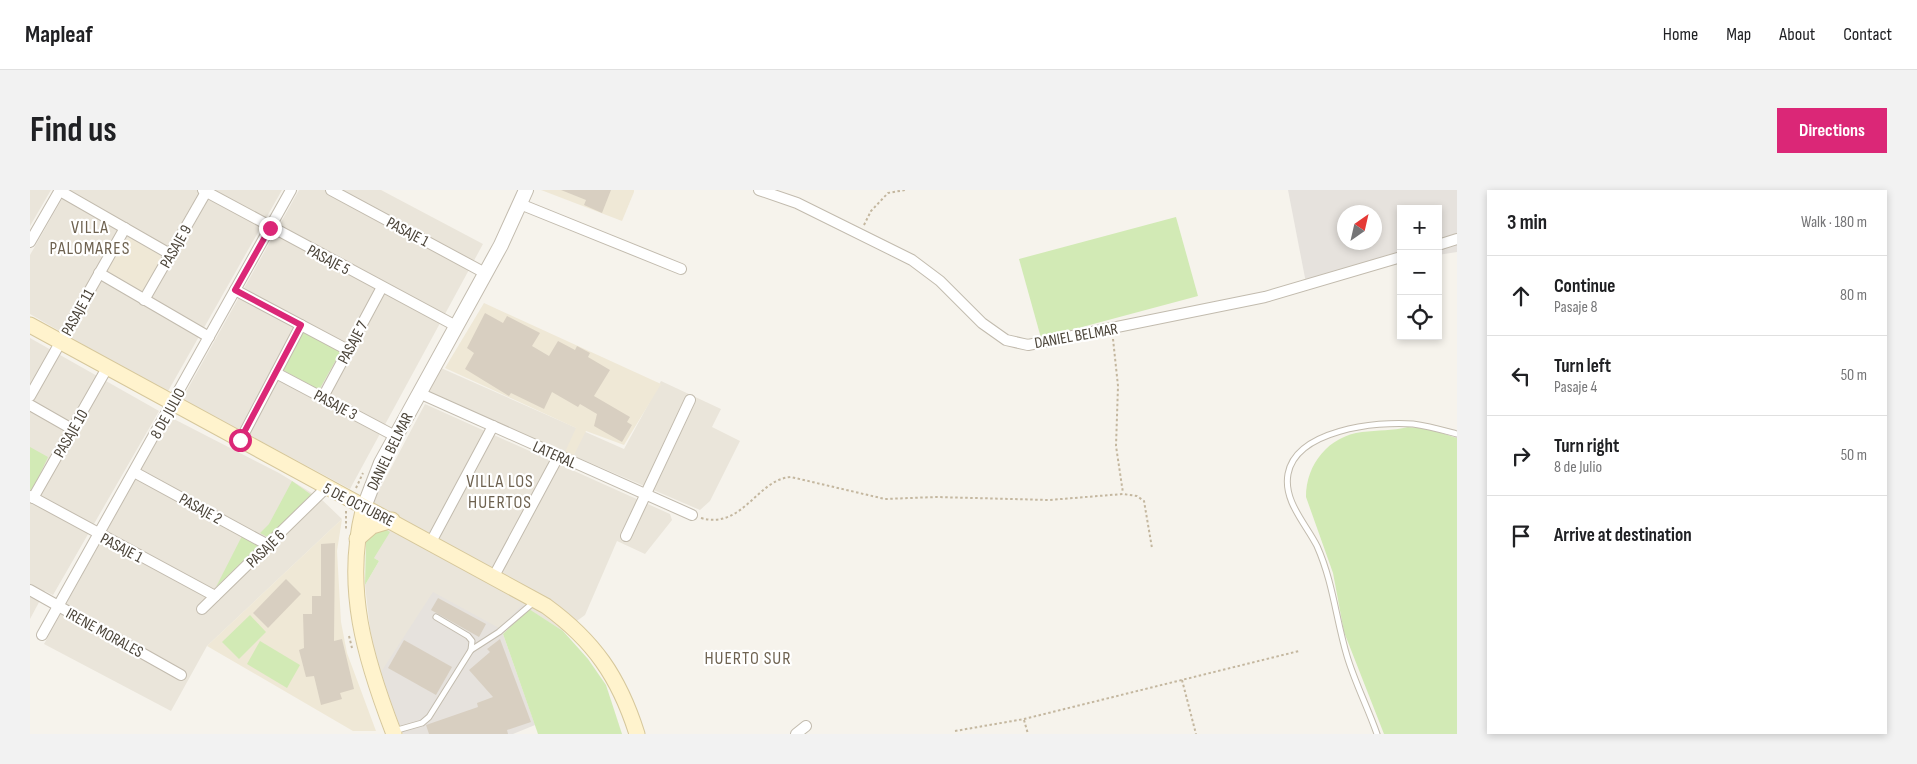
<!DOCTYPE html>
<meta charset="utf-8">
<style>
body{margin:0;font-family:"Sofia Sans Condensed",sans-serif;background:#f2f2f2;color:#202124}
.controls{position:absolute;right:15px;top:15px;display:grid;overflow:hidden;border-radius:0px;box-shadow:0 2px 8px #0003}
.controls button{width:45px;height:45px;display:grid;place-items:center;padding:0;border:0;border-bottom:1px solid #e0e0e0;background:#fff;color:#202124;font:25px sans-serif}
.compass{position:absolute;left:1307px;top:15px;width:45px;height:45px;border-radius:50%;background:#fff;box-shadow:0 2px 8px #0003;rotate:34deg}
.stop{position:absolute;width:15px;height:15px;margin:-11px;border:4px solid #db2777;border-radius:50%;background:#fff}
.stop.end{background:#db2777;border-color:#fff;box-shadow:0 1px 5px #0008}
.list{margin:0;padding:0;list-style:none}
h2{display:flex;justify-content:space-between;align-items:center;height:65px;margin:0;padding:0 20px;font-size:21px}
h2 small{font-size:16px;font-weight:400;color:#757577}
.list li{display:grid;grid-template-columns:32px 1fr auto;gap:15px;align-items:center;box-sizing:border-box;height:80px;padding:0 20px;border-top:1px solid #e0e0e0}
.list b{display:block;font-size:19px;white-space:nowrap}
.list p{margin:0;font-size:16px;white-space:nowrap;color:#757577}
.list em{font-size:16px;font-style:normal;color:#757577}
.icon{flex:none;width:28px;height:28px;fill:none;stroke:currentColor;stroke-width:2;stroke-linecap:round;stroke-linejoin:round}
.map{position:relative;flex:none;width:1427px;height:544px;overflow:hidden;border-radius:0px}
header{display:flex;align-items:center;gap:30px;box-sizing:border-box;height:70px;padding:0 25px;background:#fff;border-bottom:1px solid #e0e0e0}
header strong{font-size:24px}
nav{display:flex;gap:28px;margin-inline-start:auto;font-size:18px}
.intro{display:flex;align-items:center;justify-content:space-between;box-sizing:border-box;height:120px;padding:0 30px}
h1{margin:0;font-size:35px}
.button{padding:12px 22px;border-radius:0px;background:#db2777;color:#fff;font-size:18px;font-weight:700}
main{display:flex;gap:30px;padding:0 30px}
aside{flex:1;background:#fff;border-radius:0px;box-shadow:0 2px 8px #0003}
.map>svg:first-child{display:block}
</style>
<header>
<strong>Mapleaf</strong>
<nav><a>Home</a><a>Map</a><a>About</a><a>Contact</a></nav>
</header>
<div class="intro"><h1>Find us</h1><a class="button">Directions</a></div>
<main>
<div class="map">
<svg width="1427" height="544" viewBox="0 0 1427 544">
<rect width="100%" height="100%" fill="#f6f3ec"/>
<g fill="#eae5da">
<path d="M0,0H21L0,36Z"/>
<path d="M37,0H252L137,203L0,124V65Z"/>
<path d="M269,0H351L453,54L320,299L152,209Z"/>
<path d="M0,148L129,221L23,405L15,401L0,429Z"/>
<path d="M411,178L594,259L631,191L691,219L682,237L710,251L680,311L670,320L398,203Z"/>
<path d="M395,214L640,324L642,330L615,364L587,351L555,425L533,441L495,417L469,438L349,484L340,439L335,395L349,371L344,368L334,329Z"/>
<path d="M140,227L249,283L290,308L312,329L177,456L141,521L14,454Z"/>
</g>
<g fill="#e6e2dd" fill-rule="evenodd">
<path d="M1258,0H1427V62L1408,65V19H1371V71L1276,93ZM1314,22H1344V52H1314Z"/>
<path d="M403,402L469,438L492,415L499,419L473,444L505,535L483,544H373L349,485Z"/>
</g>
<g fill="#efe8d6">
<path d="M511,0H604V2L592,31Z"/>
<path d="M100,48L130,64L132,73L110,104L79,87L77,80L93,51Z"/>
<path d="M454,113L631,194L594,255L556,241L544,265L535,262L546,238L415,178Z"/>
<path d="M312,329L307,361L311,432L317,463L346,541H323L177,456Z"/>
</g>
<g fill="#d2eab5">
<path d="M1146,27L1168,106L1011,148L989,69Z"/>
<path d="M274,141L311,161L289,200L253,180Z"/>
<path d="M1378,237L1399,239L1427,248V544H1354L1314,442L1303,383L1276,307C1276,274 1299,246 1332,242C1348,240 1362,241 1378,237Z"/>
<path d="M0,257L18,267L3,299L0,300Z"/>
<path d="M262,291L283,306L239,348L230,343L239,334Z"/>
<path d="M353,338L360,342L344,368L349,371L335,395L336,350L339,344Z"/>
<path d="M212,346L229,356L186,397Z"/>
<path d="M499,419L533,441L558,469L576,495L592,544H508L473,444Z"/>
<path d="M220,425L236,442L209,469L192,452Z"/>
<path d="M230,451L270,475L257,498L217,474Z"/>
</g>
<g fill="#d8cfc1">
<path d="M531,0H581L572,23L554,15L556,10Z"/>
<path d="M455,123L473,133L477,126L510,143L502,156L519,166L528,151L545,160L547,156L560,163L558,167L580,180L564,206L600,227L597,232L602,235L592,252L564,236L567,224L550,214L548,217L522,202L514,219L481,203L479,206L435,179L444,163L437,158Z"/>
<path d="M305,353L304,451L312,449L324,499L310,503L312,509L291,515L284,486L276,487L269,460L274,458L273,424H282V406H291V354Z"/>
<path d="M256,389L271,404L238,438L223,423Z"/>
<path d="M408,408L456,434L449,447L401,420Z"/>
<path d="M470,449L501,532L477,540L478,544H399L396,535L448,517L447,513L463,507L439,480L460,462L457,459Z"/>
<path d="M374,450L422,477L406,505L358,478Z"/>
</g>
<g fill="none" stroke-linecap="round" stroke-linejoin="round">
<defs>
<g id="service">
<path d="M406,427L438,446L442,451L441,460"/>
<path d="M364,541L392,533L399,527L441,460L469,442L504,412"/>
<path d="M1347,544C1338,518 1325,493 1317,466C1306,429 1303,392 1287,356C1276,334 1253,311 1258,284C1266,240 1346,231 1383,234C1398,236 1412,240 1427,244"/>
</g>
<g id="minor">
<path d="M173,0L426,136"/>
<path d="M301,0L455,83"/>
<path d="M729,0L767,13L882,70L910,91L952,133L976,150L998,155L1235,107L1371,67"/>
<path d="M30,1L140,64"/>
<path d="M490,14L651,79"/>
<path d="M0,52L30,0"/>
<path d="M1408,55L1427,49"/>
<path d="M69,83L179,147"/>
<path d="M205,100L318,160"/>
<path d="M114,110L176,2"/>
<path d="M246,183L365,246"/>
<path d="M389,203L662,325"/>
<path d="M0,206L95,38"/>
<path d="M293,207L352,97"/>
<path d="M0,215L42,239"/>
<path d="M210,251L271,135"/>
<path d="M104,282L238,355"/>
<path d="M0,306L185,406"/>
<path d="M3,308L77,178"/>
<path d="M596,346L660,210"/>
<path d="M401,352L463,236"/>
<path d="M464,386L529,265"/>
<path d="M0,400L151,485"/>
<path d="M172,419L297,297"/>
<path d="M12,445L261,0"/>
<path d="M766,544L776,536"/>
</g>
<path id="tertiary" d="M334,317L351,273L471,55L496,0"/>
<g id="secondary">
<path d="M0,135L516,416C564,451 589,487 607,544"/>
<path d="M334,317C313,397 335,469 364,544"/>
<path d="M327,349L342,336L362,330"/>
</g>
</defs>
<use href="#service" stroke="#c2bbae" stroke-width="7"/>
<use href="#minor" stroke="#c2bbae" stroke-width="12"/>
<use href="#tertiary" stroke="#c2bbae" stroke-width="16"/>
<use href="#secondary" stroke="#d6c79b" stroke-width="17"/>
<g stroke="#c4b79f" stroke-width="2" stroke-dasharray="2.5 2.5" stroke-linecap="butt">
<path d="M834,35L841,21L858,3L875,0"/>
<path d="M1083,149L1088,196L1086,256L1093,303"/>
<path d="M326,298L333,283"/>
<path d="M316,321V339"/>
<path d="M671,328C713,340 727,289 761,287L855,309L906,307L1019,310L1093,304L1107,306L1114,311L1122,358"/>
<path d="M319,446L322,458"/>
<path d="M1152,490L1166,544"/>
<path d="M994,530L998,544"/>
<path d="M925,541L994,529L1269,461"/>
</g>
<use href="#service" stroke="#fff" stroke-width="5"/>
<use href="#minor" stroke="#fff" stroke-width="10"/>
<use href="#tertiary" stroke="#fff" stroke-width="14"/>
<use href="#secondary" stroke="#fff3cd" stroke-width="15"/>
</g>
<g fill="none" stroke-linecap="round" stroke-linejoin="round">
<path stroke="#db2777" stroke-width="6" d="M210,250L271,135L205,100L240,38"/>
</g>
<g text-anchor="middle" stroke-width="4.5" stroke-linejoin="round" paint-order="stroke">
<g font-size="16" fill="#4b4439" stroke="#fff">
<text transform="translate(378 41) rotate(28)" y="6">PASAJE 1</text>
<text transform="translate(145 56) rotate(-60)" y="6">PASAJE 9</text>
<text transform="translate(299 69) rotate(28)" y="6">PASAJE 5</text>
<text transform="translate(47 122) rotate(-61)" y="6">PASAJE 11</text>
<text transform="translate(1046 145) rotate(-10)" y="6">DANIEL BELMAR</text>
<text transform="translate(322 152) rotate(-62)" y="6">PASAJE 7</text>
<text transform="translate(306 214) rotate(28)" y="6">PASAJE 3</text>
<text transform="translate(137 223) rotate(-61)" y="6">8 DE JULIO</text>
<text transform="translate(40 243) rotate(-60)" y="6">PASAJE 10</text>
<text transform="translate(359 261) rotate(-64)" y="6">DANIEL BELMAR</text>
<text transform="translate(525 264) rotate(24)" y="6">LATERAL</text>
<text transform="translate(329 314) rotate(27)" y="6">5 DE OCTUBRE</text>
<text transform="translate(171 318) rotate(29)" y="6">PASAJE 2</text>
<text transform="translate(92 357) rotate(28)" y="6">PASAJE 1</text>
<text transform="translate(235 358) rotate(-44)" y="6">PASAJE 6</text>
<text transform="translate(75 442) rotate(29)" y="6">IRENE MORALES</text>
</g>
<g font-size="18" letter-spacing="1" fill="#6e6250" stroke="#fff">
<text x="60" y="43">VILLA<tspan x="60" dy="21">PALOMARES</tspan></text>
<text x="470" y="297">VILLA LOS<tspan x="470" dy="21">HUERTOS</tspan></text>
<text x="718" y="474">HUERTO SUR</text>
</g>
</g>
</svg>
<div class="controls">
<button>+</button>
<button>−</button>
<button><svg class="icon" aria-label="locate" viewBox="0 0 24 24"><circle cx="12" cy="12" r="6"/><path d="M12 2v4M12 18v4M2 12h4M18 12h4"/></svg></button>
</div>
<svg class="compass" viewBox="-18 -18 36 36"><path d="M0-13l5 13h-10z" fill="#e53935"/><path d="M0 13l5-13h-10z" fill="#757577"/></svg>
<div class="stop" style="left:210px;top:250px"></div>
<div class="stop end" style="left:240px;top:38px"></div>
</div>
<aside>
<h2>3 min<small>Walk · 180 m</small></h2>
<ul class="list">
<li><svg class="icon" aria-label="ahead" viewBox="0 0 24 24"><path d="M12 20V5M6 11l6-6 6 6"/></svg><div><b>Continue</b><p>Pasaje 8</p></div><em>80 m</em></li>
<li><svg class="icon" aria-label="left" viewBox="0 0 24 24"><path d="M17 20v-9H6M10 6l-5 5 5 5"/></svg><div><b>Turn left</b><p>Pasaje 4</p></div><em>50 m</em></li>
<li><svg class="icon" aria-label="right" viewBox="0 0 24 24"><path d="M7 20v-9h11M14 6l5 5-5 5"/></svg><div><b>Turn right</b><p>8 de Julio</p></div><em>50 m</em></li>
<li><svg class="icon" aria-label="arrive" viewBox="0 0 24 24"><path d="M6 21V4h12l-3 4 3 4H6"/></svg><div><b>Arrive at destination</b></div></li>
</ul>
</aside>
</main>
